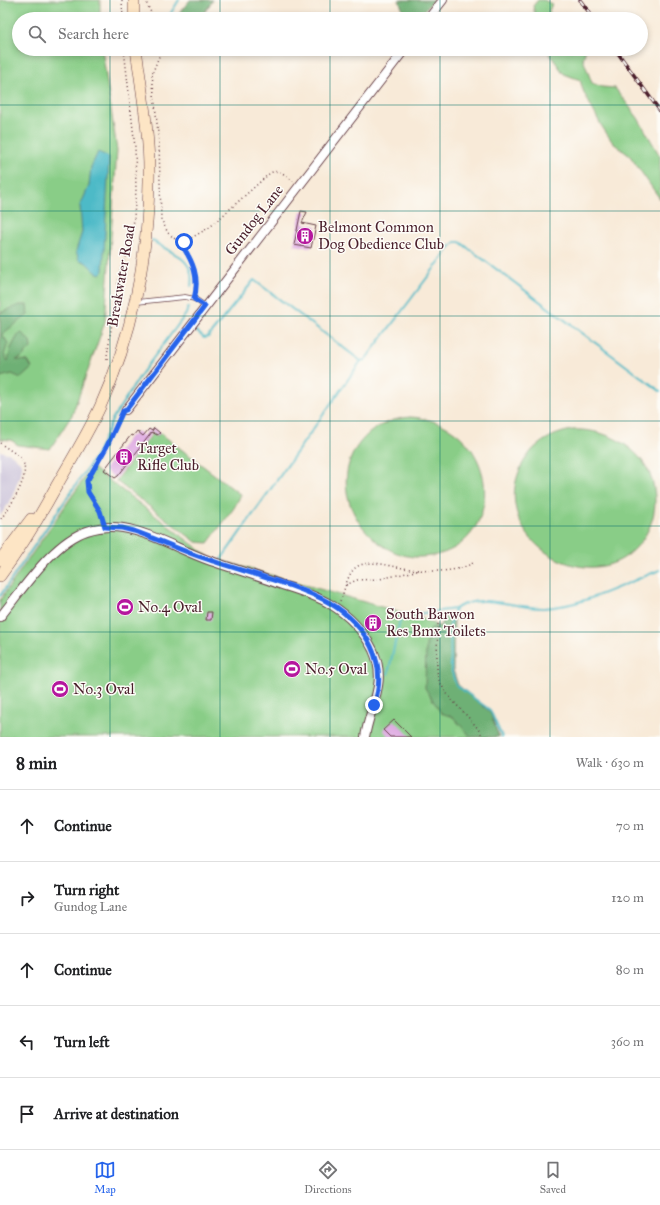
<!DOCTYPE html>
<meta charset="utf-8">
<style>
body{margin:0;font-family:"IM FELL Great Primer",serif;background:#f6f6f6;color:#202124}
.stop{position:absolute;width:12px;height:12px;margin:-9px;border:3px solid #2563eb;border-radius:50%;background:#fff}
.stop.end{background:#2563eb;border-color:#fff;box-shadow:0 1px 4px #0008}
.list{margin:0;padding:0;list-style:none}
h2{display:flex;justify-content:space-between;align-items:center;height:52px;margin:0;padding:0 16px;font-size:17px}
h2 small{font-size:13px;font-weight:400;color:#757577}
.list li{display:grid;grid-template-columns:26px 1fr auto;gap:12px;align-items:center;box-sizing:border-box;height:72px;padding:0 16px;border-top:1px solid #e0e0e0}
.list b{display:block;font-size:15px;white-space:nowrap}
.list p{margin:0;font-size:13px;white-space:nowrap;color:#757577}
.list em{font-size:13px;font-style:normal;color:#757577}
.icon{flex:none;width:22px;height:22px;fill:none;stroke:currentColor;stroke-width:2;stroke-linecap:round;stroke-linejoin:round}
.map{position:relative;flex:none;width:660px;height:737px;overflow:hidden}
.search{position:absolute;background:#fff;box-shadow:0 2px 6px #0003;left:12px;right:12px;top:12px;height:44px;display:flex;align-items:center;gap:10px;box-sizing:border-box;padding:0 14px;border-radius:22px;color:#757577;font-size:15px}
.sheet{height:412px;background:#fff}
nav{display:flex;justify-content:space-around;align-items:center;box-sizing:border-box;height:56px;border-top:1px solid #e0e0e0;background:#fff;font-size:11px;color:#757577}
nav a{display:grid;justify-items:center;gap:2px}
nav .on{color:#2563eb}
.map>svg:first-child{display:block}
</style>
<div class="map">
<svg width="660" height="737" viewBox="0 0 660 737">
<rect width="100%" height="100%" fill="#fdfcf7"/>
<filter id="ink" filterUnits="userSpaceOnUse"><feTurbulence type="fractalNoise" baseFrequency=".025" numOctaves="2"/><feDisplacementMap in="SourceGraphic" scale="8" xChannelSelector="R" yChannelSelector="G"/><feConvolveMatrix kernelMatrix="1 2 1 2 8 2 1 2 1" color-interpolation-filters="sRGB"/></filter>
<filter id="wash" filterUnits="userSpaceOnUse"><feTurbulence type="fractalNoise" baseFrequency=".012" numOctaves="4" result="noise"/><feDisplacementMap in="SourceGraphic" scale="16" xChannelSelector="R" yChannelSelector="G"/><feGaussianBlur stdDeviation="0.9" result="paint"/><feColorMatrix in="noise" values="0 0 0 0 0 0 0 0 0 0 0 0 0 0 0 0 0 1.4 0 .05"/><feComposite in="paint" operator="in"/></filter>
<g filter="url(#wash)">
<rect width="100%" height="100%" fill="#f8ead8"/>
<path fill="#c8bfd8" d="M0,451L11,454L20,462L22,469L11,500L0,516Z"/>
<g fill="#89cd87" stroke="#6a7659">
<path d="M0,0H100V19H19V49H102L117,150L105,322L72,415L50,449L18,445L11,440L0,439Z"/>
<path d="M538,0H544L552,4L549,11L553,19H536L533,6Z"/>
<path d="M546,49H586L583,59L592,83L602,87L615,88L638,118L660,156V199L630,156L613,143L601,125L584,93L580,80L564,74Z"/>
<path d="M410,417C505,422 510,554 421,557C401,558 383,548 370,535C325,491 347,423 410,417Z"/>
<path d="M572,430C601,428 634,443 648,470C659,493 657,518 643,539C597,607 484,540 522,465C532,445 550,434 572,430Z"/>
<path d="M153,433L157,436L160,433L241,495L234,508L208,543L196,542L116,481Z"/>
<path d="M92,467L209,557L423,619L440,627L445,670L492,737H0V600Z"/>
</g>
<g fill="#6eb074" stroke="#5c6850">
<path d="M190,0H213L200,19H190L179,13Z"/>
<path d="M399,0H434L416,19H406Z"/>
<path d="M19,305H27L28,315L2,334L8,343L4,355L8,361L11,348L18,335L22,333L30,341L31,348L21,358L16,360L28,361L32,368L21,378L12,374L0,377V313Z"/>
<path d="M454,616L453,670L458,685L490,712L499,737H471L453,717L441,713L425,688L426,645L431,628L441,625L443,618Z"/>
</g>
<path fill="#4dbac7" stroke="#4c6c79" d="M98,152L109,157L103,271L100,274C91,271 89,261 79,260L76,251L82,232L80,206L89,186L91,167Z"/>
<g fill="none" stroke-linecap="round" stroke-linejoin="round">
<g stroke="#4dbac7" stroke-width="2">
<path d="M169,16L179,0"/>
<path d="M146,52L149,49"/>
<path d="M152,240C169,254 196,256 191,286"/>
<path d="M196,331L204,338L208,337L254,280L361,361L365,360L451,246L455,242H460L660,391"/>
<path d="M220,561L361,361"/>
<path d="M0,596L97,454L113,418L142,373L186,314L188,307"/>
<path d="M388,674L401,616L455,609"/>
<path d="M502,737L490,710L456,685L451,669L450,626L455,609C481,591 515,609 544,608C585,606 623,584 660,570"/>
</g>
</g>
<g id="blocks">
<g fill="#dba2e0">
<path d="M301,211L307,212L302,223L316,226L311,248L294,245Z"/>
<path d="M154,428L160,433L157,435L152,432L118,476L115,478L104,470L131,435L133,436L137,431L143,436L149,429L152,431Z"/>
<path d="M207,612H212L211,620H206Z"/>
<path d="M373,619L378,621L372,629L367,626L369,620Z"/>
<path d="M394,720L411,737H390L383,730Z"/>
</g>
</g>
</g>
<g filter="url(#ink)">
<use href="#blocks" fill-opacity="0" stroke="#643d45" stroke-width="1"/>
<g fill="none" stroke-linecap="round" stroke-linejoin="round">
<defs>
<path id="service" d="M137,302L185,297L195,299L205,306"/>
<g id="minor">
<path d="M428,19L443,0"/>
<path d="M126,410L405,49"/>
<path d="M0,617C23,589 53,542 87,531C99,527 111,526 123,528C152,533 180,550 208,560C232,568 257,576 282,585C298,590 315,595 330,604C348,615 363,630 373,650C388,683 370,705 365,737"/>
</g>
<g id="secondary">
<path d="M134,19V0"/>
<path d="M0,560L31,519"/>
<path d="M0,576C20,549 37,521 53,492C69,464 86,437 100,407C132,337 148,258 149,181C150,137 142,93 136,49"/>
</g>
</defs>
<use href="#service" stroke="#643d45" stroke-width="5.5"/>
<use href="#minor" stroke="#643d45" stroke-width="10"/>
<use href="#secondary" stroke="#643d45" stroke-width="12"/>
<g stroke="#643d45" stroke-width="1.5" stroke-dasharray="1 3" stroke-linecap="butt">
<path d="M122,0L123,19"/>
<path d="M145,0L154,19"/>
<path d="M162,49L152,74L159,143L161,219L168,233L181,244L192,263L196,277V293"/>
<path d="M181,244L210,227L270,173C280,168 286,176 293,181"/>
<path d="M107,363V356L120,270L132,244L136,190L135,147L124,49"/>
<path d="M0,443C6,448 18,454 22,460C32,476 9,508 0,520"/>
<path d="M103,519L96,504L88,492L87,484L107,446L120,416"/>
<path d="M346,585L357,580L380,579L420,570"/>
<path d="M340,601C345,591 347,572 358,566C369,560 386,565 397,567C421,571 451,575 473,563"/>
<path d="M438,624C438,636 435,672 439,680C449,703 472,716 483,737"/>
</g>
<use href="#service" stroke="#fff" stroke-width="4"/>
<use href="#minor" stroke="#fff" stroke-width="8"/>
<use href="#secondary" stroke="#fde5c5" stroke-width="11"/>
<defs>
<g id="rail">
<path d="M580,0L594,19"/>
<path d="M615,49L660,111"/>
</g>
</defs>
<use href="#rail" stroke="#4a1f2b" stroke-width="3.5"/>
<use href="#rail" stroke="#fdfcf7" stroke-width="2" stroke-dasharray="6" stroke-linecap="butt"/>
</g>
</g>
<g fill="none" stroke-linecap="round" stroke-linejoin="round" filter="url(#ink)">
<path stroke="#2563eb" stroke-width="5" d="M184,242L181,244C193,261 200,278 194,299L205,306L126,410L123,411L107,446L87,481L88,492L100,511L105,527L122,528L134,531C160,540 186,553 213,561C248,573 298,585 330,603C366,625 389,663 374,705"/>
</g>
<path fill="none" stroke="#0f766e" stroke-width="1" stroke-opacity="0.55" d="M110,0V19M220,0V19M330,0V19M440,0V19M550,0V19M110,49V737M220,49V737M330,49V737M440,49V737M550,49V737M0,105H660M0,211H660M0,316H660M0,421H660M0,526H660M0,632H660"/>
<defs>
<symbol id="building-disc" viewBox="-11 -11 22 22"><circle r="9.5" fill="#b5179e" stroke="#fdfcf7"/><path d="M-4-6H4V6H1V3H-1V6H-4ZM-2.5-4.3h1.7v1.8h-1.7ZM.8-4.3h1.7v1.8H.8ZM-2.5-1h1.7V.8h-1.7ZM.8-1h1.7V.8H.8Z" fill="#fff"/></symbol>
<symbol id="stadium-disc" viewBox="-11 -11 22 22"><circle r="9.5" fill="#b5179e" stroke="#fdfcf7"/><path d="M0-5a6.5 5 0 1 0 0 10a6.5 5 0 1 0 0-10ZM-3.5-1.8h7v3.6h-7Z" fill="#fff"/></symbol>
</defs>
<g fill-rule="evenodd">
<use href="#building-disc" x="295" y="226" width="20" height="20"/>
<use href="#building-disc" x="114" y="447" width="20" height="20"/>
<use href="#stadium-disc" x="115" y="597" width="20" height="20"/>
<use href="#building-disc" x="363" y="613" width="20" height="20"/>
<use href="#stadium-disc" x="282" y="659" width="20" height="20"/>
<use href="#stadium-disc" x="50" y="679" width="20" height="20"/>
</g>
<g text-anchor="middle" stroke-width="3" stroke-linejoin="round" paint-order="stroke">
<g font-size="15" fill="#4a1f2b" stroke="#fdfcf7">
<text transform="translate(254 220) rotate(-52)" y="5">Gundog Lane</text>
<text transform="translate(121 276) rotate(-80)" y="5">Breakwater Road</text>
</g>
<g font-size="15" fill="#4a1f2b" stroke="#fdfcf7" text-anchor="start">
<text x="318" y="232">Belmont Common<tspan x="318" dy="17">Dog Obedience Club</tspan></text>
<text x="137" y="453">Target<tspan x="137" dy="17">Rifle Club</tspan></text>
<text x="138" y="612">No.4 Oval</text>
<text x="386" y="619">South Barwon<tspan x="386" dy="17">Res Bmx Toilets</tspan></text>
<text x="305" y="674">No.5 Oval</text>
<text x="73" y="694">No.3 Oval</text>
</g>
</g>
</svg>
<div class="stop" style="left:184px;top:242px"></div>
<div class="stop end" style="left:374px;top:705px"></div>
<div class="search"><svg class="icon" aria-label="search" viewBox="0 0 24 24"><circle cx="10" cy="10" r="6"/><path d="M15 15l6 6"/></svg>Search here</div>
</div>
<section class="sheet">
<h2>8 min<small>Walk · 630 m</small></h2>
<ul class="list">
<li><svg class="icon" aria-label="ahead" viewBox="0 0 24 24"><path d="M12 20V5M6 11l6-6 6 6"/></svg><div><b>Continue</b></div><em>70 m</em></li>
<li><svg class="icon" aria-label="right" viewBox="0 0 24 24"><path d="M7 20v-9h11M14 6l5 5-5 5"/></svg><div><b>Turn right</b><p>Gundog Lane</p></div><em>120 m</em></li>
<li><svg class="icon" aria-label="ahead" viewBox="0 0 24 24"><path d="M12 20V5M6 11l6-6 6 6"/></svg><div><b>Continue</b></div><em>80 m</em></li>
<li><svg class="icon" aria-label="left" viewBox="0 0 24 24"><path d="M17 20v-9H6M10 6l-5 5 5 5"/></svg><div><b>Turn left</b></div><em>360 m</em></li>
<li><svg class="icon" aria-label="arrive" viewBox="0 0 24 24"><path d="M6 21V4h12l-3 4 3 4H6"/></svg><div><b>Arrive at destination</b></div></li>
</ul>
</section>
<nav>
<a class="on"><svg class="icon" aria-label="map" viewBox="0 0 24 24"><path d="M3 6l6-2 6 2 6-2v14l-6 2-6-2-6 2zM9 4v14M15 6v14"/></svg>Map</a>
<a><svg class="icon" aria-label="directions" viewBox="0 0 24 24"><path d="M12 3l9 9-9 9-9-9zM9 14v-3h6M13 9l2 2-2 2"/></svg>Directions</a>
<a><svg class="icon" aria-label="saved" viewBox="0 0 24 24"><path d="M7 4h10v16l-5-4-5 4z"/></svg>Saved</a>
</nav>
